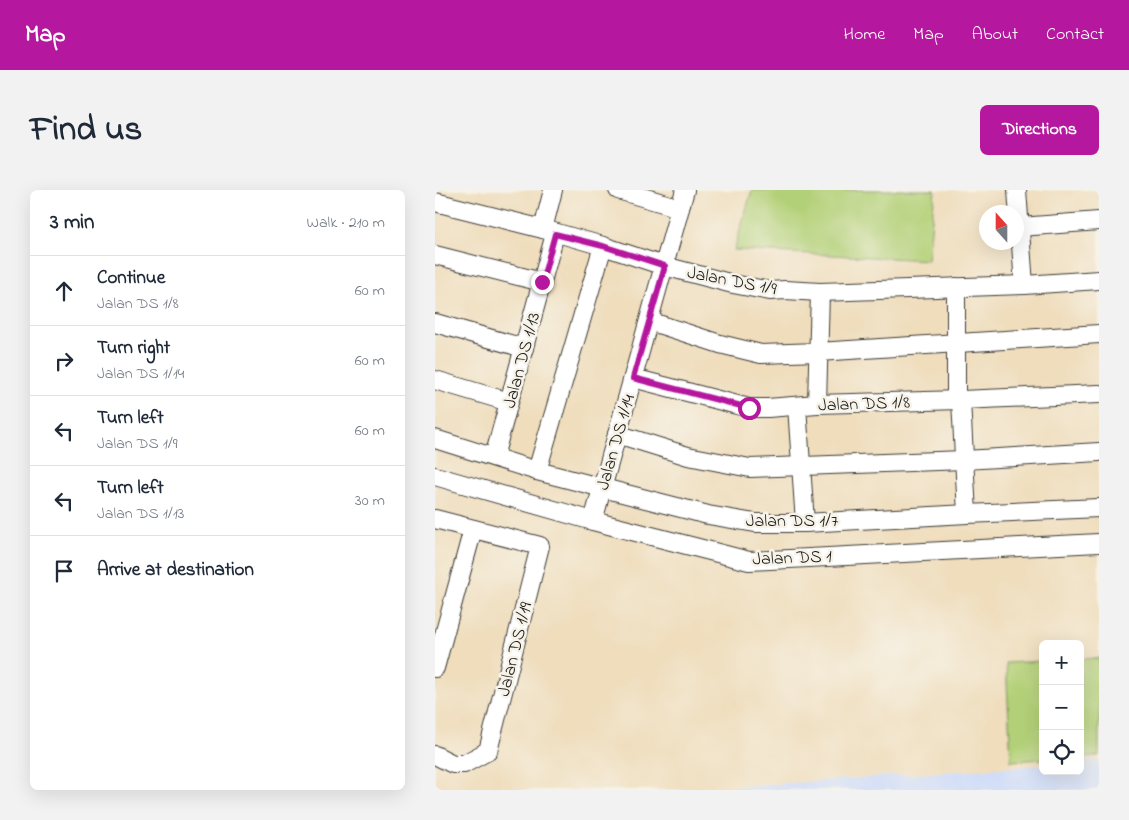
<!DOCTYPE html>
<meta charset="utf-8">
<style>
body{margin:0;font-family:"Indie Flower",sans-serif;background:#f2f2f3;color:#1f2937}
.controls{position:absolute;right:15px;bottom:15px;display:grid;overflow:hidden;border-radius:8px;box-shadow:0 5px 20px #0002}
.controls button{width:45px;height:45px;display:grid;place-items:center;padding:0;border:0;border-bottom:1px solid #e0e1e3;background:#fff;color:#1f2937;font:25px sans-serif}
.compass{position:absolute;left:544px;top:15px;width:45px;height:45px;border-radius:50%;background:#fff;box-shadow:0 5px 20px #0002;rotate:339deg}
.stop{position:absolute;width:15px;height:15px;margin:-11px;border:4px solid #b5179e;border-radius:50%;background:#fff}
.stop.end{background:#b5179e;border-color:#fff;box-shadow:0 1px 5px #0008}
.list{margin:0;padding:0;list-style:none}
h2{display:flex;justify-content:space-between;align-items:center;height:65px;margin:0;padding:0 20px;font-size:21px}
h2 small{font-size:16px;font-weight:400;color:#747a83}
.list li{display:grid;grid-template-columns:32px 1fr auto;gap:15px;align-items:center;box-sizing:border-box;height:70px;padding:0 20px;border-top:1px solid #e0e1e3}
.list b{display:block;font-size:19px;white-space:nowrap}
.list p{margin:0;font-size:16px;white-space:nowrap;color:#747a83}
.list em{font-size:16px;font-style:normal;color:#747a83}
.icon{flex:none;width:28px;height:28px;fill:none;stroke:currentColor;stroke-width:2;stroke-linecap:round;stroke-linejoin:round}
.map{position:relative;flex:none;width:664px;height:600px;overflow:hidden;border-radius:8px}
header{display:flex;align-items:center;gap:30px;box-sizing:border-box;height:70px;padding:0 25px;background:#b5179e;color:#fff}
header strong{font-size:24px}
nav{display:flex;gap:28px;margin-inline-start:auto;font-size:18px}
.intro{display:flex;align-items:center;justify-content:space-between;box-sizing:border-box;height:120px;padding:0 30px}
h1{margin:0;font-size:35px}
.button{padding:12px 22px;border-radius:8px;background:#b5179e;color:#fff;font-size:18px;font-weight:700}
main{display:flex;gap:30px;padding:0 30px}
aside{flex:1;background:#fff;border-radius:8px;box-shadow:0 5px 20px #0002}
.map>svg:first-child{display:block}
</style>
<header>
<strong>Map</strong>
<nav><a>Home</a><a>Map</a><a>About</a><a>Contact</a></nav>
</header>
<div class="intro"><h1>Find us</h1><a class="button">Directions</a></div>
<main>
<aside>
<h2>3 min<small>Walk · 210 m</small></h2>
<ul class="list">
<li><svg class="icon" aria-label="ahead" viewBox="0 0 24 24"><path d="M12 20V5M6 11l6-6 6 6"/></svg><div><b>Continue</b><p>Jalan DS 1/8</p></div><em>60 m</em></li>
<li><svg class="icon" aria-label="right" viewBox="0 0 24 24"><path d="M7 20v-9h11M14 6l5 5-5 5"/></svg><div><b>Turn right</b><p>Jalan DS 1/14</p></div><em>60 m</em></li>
<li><svg class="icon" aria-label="left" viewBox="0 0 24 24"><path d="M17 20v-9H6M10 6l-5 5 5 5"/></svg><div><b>Turn left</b><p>Jalan DS 1/9</p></div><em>60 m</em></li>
<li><svg class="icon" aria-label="left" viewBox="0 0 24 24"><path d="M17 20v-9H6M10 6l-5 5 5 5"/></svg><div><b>Turn left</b><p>Jalan DS 1/13</p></div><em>30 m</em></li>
<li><svg class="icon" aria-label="arrive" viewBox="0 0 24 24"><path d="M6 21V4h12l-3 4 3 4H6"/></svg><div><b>Arrive at destination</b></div></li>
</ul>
</aside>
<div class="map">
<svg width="664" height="600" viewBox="0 0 664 600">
<rect width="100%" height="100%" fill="#f7f3e8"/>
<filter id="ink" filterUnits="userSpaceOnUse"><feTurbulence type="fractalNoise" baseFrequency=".02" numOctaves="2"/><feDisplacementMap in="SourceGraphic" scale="10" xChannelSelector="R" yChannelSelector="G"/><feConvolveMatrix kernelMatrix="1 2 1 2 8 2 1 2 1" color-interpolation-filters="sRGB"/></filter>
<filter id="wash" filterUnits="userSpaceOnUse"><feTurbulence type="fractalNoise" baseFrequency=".0096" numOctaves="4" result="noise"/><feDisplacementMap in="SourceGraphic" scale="20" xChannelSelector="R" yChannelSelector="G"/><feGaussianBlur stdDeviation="1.12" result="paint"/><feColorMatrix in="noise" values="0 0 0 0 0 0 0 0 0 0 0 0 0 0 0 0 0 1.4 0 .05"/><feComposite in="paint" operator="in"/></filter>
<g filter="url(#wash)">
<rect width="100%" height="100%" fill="#efddbc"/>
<path fill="#cddbfa" d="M664,571V600H255L608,575V581H645V572Z"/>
<g fill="#b2d077" stroke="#67764a">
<path d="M317,0H500L493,70L299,60Z"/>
<path d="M664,468V566L645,567V469Z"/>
<path d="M608,471V569L576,571L571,473Z"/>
</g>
</g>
<g filter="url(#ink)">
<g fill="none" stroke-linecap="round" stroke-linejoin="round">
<defs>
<g id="minor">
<path d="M183,0L245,18"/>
<path d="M582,0L589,95"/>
<path d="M0,12L108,39L168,56L229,76L298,94L335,101L350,100L385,102L589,95L664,90"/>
<path d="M585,37L664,31"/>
<path d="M108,39L118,0"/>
<path d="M0,65L107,92"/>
<path d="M214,131L285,154L326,164L383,162L664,144"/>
<path d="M0,133L89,158"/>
<path d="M198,188L314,218H333L382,214L526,210L664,204"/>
<path d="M0,190L74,212"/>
<path d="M521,210V97"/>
<path d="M526,210L532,324"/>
<path d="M382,214L385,102"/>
<path d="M362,216L370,333"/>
<path d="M182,244L253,266L315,278L529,270L664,262"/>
<path d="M0,249L102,281L273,325L320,333H370L532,324L664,318"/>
<path d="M59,267L120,44"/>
<path d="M102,281L168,56"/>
<path d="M0,286L158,331L314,371L664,353"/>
<path d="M0,329L105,356L53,561L29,574H18L0,565"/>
<path d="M158,331L250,0"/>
<path d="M0,478L38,339"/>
</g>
</defs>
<use href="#minor" stroke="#3c3934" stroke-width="20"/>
<use href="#minor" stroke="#fff" stroke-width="18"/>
</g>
</g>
<g fill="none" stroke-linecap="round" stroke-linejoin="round" filter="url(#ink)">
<path stroke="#b5179e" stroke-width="6" d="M107,92L120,44L168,56L230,76L198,188L314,218"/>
</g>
<g text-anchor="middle" stroke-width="5" stroke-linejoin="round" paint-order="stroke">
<g font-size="18" fill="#1c1c1c" stroke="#f7f3e8">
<text transform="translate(297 90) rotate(11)" y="6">Jalan DS 1/9</text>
<text transform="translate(86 170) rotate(-75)" y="6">Jalan DS 1/13</text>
<text transform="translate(429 213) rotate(-2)" y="6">Jalan DS 1/8</text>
<text transform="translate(180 252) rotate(-74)" y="6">Jalan DS 1/14</text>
<text x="357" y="336">Jalan DS 1/7</text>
<text transform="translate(357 367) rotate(-2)" y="6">Jalan DS 1</text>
<text transform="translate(79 459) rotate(-76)" y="6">Jalan DS 1/19</text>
</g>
</g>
</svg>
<div class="controls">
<button>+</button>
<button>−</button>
<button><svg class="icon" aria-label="locate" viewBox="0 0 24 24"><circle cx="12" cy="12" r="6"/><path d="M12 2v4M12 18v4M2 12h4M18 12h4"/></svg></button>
</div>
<svg class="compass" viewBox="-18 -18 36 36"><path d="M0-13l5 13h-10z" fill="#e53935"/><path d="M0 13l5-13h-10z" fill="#747a83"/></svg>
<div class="stop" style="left:314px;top:218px"></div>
<div class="stop end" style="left:107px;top:92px"></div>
</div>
</main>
